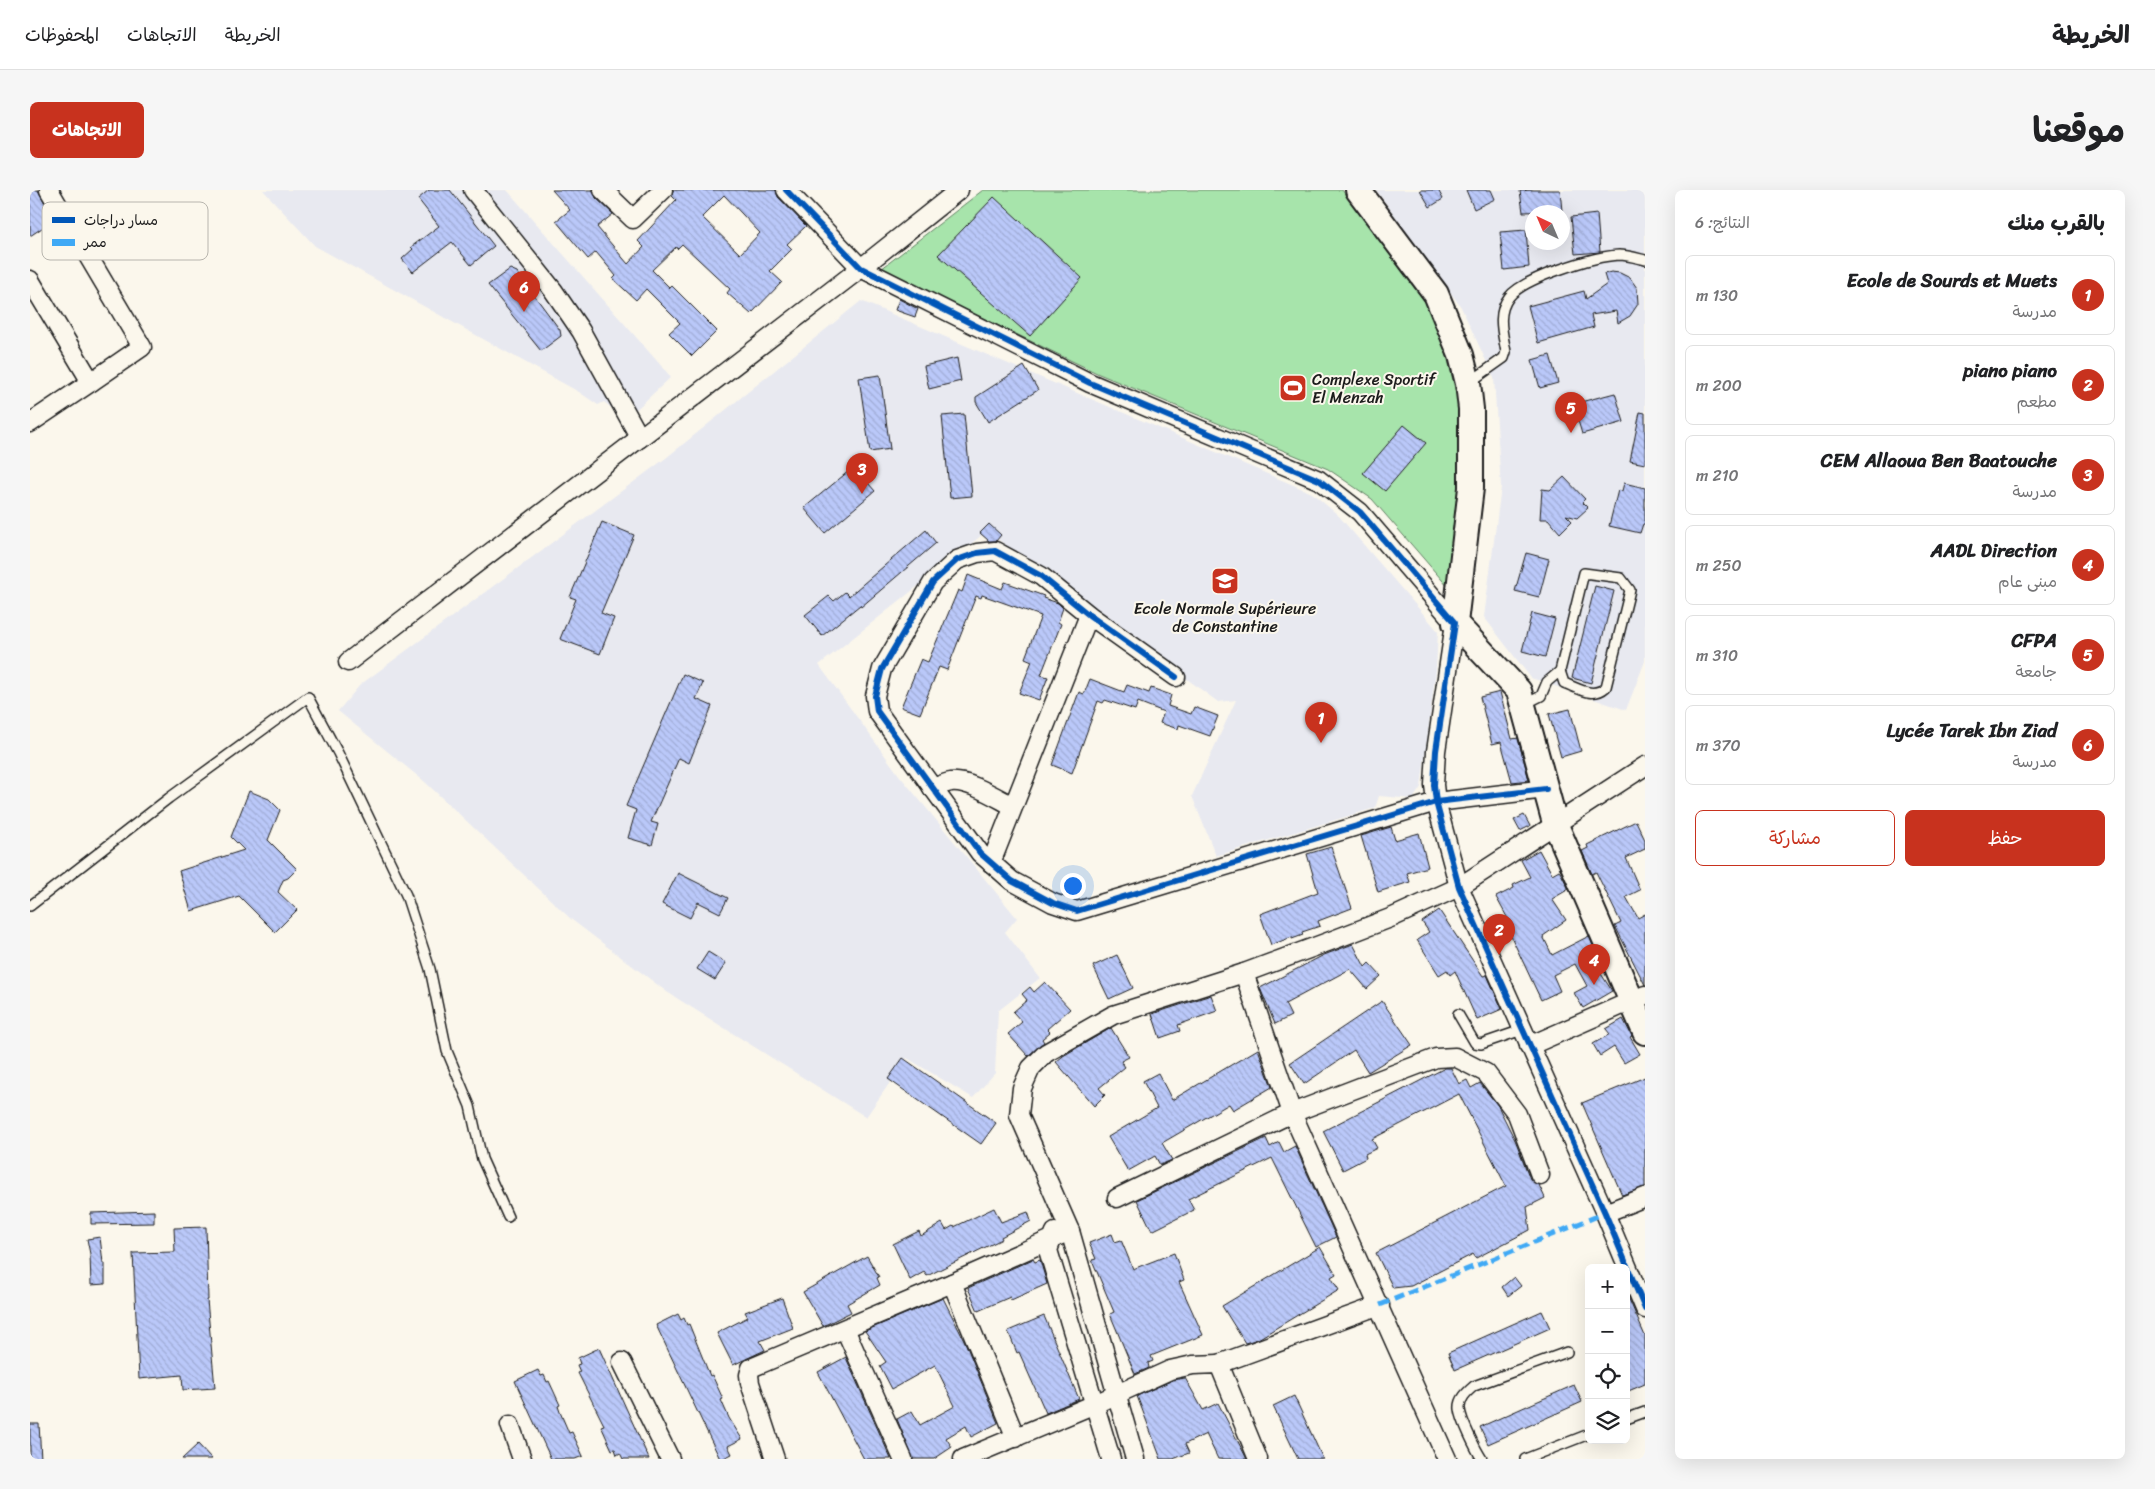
<!DOCTYPE html>
<html lang="ar">
<meta charset="utf-8">
<style>
body{margin:0;font-family:Sriracha,"Playpen Sans Arabic",sans-serif;background:#f6f6f6;color:#202124;direction:rtl}
.controls{position:absolute;right:15px;bottom:15px;display:grid;overflow:hidden;border-radius:8px;box-shadow:0 5px 20px #0002}
.controls button{width:45px;height:45px;display:grid;place-items:center;padding:0;border:0;border-bottom:1px solid #e0e0e0;background:#fff;color:#202124;font:25px sans-serif}
.compass{position:absolute;left:1495px;top:15px;width:45px;height:45px;border-radius:50%;background:#fff;box-shadow:0 5px 20px #0002;rotate:316deg}
.you{position:absolute;left:1042px;top:695px;width:18px;height:18px;margin:-12px;border:4px solid #fff;border-radius:50%;background:#1a73e8;box-shadow:0 0 0 8px #1a73e833}
.badge{display:grid;place-items:center;width:32px;height:32px;border-radius:50%;background:#c8321e;color:#fff;font-size:16px;font-weight:700}
.pin{position:absolute;translate:-50% -41px;filter:drop-shadow(0 1px 2px #0008)}
.pin::after{content:'';position:absolute;top:26px;width:18px;height:15px;background:inherit;clip-path:polygon(0 0,100% 0,50% 100%)}
.list{margin:0;padding:0;list-style:none}
h2{display:flex;justify-content:space-between;align-items:center;height:65px;margin:0;padding:0 20px;font-size:21px}
h2 small{font-size:16px;font-weight:400;color:#757577}
.list li{display:grid;grid-template-columns:32px 1fr auto;gap:15px;align-items:center;box-sizing:border-box;height:80px;margin:0 10px 10px;padding:0 10px;border:1px solid #e0e0e0;border-radius:8px}
.list b{display:block;font-size:19px;white-space:nowrap}
.list p{margin:0;font-size:16px;white-space:nowrap;color:#757577}
.list em{font-size:16px;font-style:normal;color:#757577}
.actions{display:flex;gap:10px;padding:15px 20px}
.actions a{flex:1;padding:11px 0;border:1px solid #c8321e;border-radius:8px;text-align:center;font-size:18px;color:#c8321e}
.actions .main{background:#c8321e;color:#fff}
.icon{flex:none;width:28px;height:28px;fill:none;stroke:currentColor;stroke-width:2;stroke-linecap:round;stroke-linejoin:round}
.map{position:relative;flex:none;width:1615px;height:1269px;overflow:hidden;direction:ltr;border-radius:8px}
header{display:flex;align-items:center;gap:30px;box-sizing:border-box;height:70px;padding:0 25px;background:#fff;border-bottom:1px solid #e0e0e0}
header strong{font-size:24px}
nav{display:flex;gap:28px;margin-inline-start:auto;font-size:18px}
.intro{display:flex;align-items:center;justify-content:space-between;box-sizing:border-box;height:120px;padding:0 30px}
h1{margin:0;font-size:35px}
.button{padding:12px 22px;border-radius:8px;background:#c8321e;color:#fff;font-size:18px;font-weight:700}
main{display:flex;gap:30px;padding:0 30px}
aside{flex:1;background:#fff;border-radius:8px;box-shadow:0 5px 20px #0002}
.map>svg:first-child{display:block}
</style>
<header>
<strong>الخريطة</strong>
<nav><a>الخريطة</a><a>الاتجاهات</a><a>المحفوظات</a></nav>
</header>
<div class="intro"><h1>موقعنا</h1><a class="button">الاتجاهات</a></div>
<main>
<aside>
<h2>بالقرب منك<small>النتائج: 6</small></h2>
<ul class="list">
<li><span class="badge">1</span><div><b>Ecole de Sourds et Muets</b><p>مدرسة</p></div><em>130 m</em></li>
<li><span class="badge">2</span><div><b>piano piano</b><p>مطعم</p></div><em>200 m</em></li>
<li><span class="badge">3</span><div><b>CEM Allaoua Ben Baatouche</b><p>مدرسة</p></div><em>210 m</em></li>
<li><span class="badge">4</span><div><b>AADL Direction</b><p>مبنى عام</p></div><em>250 m</em></li>
<li><span class="badge">5</span><div><b>CFPA</b><p>جامعة</p></div><em>310 m</em></li>
<li><span class="badge">6</span><div><b>Lycée Tarek Ibn Ziad</b><p>مدرسة</p></div><em>370 m</em></li>
</ul>
<div class="actions"><a class="main">حفظ</a><a>مشاركة</a></div>
</aside>
<div class="map">
<svg width="1615" height="1269" viewBox="0 0 1615 1269">
<defs>
<pattern id="building-back-hatch" width="6" height="6" patternUnits="userSpaceOnUse" patternTransform="scale(1.25)"><rect width="6" height="6" fill="#bac8f9"/><path d="M-1 5l2 2M0 0l6 6M5-1l2 2" fill="none" stroke="#9fabd5"/></pattern>
</defs>
<rect width="100%" height="100%" fill="#fbf7ec"/>
<filter id="ink" filterUnits="userSpaceOnUse"><feTurbulence type="fractalNoise" baseFrequency=".02" numOctaves="2"/><feDisplacementMap in="SourceGraphic" scale="10" xChannelSelector="R" yChannelSelector="G"/><feConvolveMatrix kernelMatrix="1 2 1 2 8 2 1 2 1" color-interpolation-filters="sRGB"/></filter>
<g filter="url(#ink)">
<g fill="#e8e9f0" fill-rule="evenodd">
<path d="M233,0H477L641,187L596,229L574,212L568,215L549,202L285,56Z"/>
<path d="M1346,0H1615V471L1596,520L1501,488L1454,427L1471,297L1464,188L1431,117ZM1502,22H1532V52H1502Z"/>
<path d="M831,111L1282,303L1308,325L1408,441L1406,480L1391,597L1383,609L1349,606L1345,618L1186,666L1162,606L1206,510L1188,512L957,341L789,475L869,585L987,728L975,742L1010,788L968,821L965,883L943,908L877,868L836,927L637,802L542,730L395,592L308,521L330,495L636,268Z"/>
</g>
<path fill="#a7e4ab" stroke="#628064" d="M953,0H1312L1401,120L1417,166L1428,211L1430,283L1419,398L1342,309L1298,279L1069,184L851,79Z"/>
<g fill="url(#building-back-hatch)" stroke="#1c1c1c" fill-rule="evenodd">
<path d="M0,0H8L24,30L0,46Z"/>
<path d="M399,0H420L464,56L441,75L422,52L383,82L372,69L383,59L381,57L409,36L388,9Z"/>
<path d="M522,0H563L566,8L583,24L567,37L598,74L614,57L608,51L646,10L642,6L643,0H746L748,7L776,36L757,54L762,59L740,81L752,92L721,124L697,103L700,99L652,54L647,59L646,57L622,80L640,98L642,96L687,141L662,166L639,143L650,133L616,99L606,110L583,89L586,86L566,62L558,69L526,31L540,20ZM694,5L730,43L710,64L672,27Z"/>
<path d="M1390,0H1408L1413,9L1400,17Z"/>
<path d="M1436,0H1461L1465,9L1444,19Z"/>
<path d="M1502,0H1530L1532,21L1493,22L1490,1Z"/>
<path d="M964,7L1052,88L1000,146L908,65Z"/>
<path d="M1567,24L1570,62L1545,64L1541,27Z"/>
<path d="M1496,40L1499,77L1474,80L1470,42Z"/>
<path d="M480,79L487,82L530,140L531,146L511,161L458,95Z"/>
<path d="M1581,82L1590,83L1600,88L1607,98L1608,114L1600,126L1588,133L1586,121L1561,125L1564,137L1508,153L1498,116L1554,101L1556,109L1577,94L1574,84Z"/>
<path d="M869,109L888,119L885,127L865,120Z"/>
<path d="M1520,165L1528,193L1510,198L1502,170Z"/>
<path d="M927,168L931,191L899,199L894,176Z"/>
<path d="M994,176L1008,200L958,232L946,212V207Z"/>
<path d="M850,185L860,259L840,262L829,188Z"/>
<path d="M1585,203L1594,232L1552,244L1543,214Z"/>
<path d="M1610,222L1615,223V274L1600,271Z"/>
<path d="M934,224L942,306L920,308L912,226Z"/>
<path d="M1374,235L1396,253L1355,301L1333,283Z"/>
<path d="M831,271L845,287L838,293L845,301L795,343L774,318Z"/>
<path d="M1534,287L1555,309L1552,312L1558,318L1547,328L1536,325L1542,331L1530,343L1518,329H1510L1512,299L1520,300Z"/>
<path d="M1594,293L1615,298V334H1613L1610,343L1579,336L1588,300L1592,301Z"/>
<path d="M572,332L604,345L571,423L584,428L570,464L530,449L546,409L540,407Z"/>
<path d="M959,334L971,345L966,351H959L950,343Z"/>
<path d="M896,340L906,353L831,417L830,415L792,446L775,425L799,406L804,411L815,402L819,406Z"/>
<path d="M1496,363L1519,369L1509,407L1485,401Z"/>
<path d="M938,385L972,399L975,392L1014,406L1013,408L1028,413L1033,418L1028,432L1031,434L1011,485L1018,487L1009,510L989,503L1002,471L995,468L1011,426L952,405L951,408L946,406L917,480L909,477L890,524L871,517L891,469L898,472L928,400L932,402Z"/>
<path d="M1565,396L1584,401L1561,493L1542,488Z"/>
<path d="M1502,423L1525,429L1515,467L1492,461Z"/>
<path d="M653,484L673,493L666,509L682,516L659,573L649,568L621,632L628,634L622,655L598,648L606,620L596,616Z"/>
<path d="M1060,489L1094,502L1097,495L1119,503L1121,498L1141,505L1138,516L1161,524L1164,517L1188,526L1180,546L1149,535L1148,539L1130,533L1134,522L1108,512L1105,520L1075,510L1073,513L1068,511L1042,583L1022,575L1049,502L1054,504Z"/>
<path d="M1470,502L1482,549L1488,548L1499,590L1482,592L1471,552L1462,554L1450,507Z"/>
<path d="M1540,519L1551,561L1531,567L1519,524Z"/>
<path d="M219,601L239,609L250,620L238,650L267,679L258,688L253,690L248,702L267,720L245,742L209,706L161,721L149,681L214,660L201,647Z"/>
<path d="M1494,625L1500,636L1490,641L1484,630Z"/>
<path d="M1606,631L1615,650V659L1596,668L1610,700L1596,707L1608,728L1615,724V795L1585,736L1591,733L1566,682L1562,684L1552,661L1558,658L1557,655Z"/>
<path d="M1361,637L1365,650L1389,643L1398,677L1377,683L1380,692L1348,702L1331,646Z"/>
<path d="M1301,657L1322,718L1288,731L1290,736L1272,742L1273,745L1262,749V747L1241,755L1230,724L1288,702L1277,664Z"/>
<path d="M1509,660L1522,684L1529,680L1539,699L1522,709L1536,730L1513,746L1522,765L1559,746L1572,777L1568,779L1582,801L1553,818L1544,803L1557,796L1545,774L1523,785L1530,801L1511,810L1478,740L1483,738L1466,707L1484,698L1483,695L1500,687L1491,670Z"/>
<path d="M648,683L698,708L690,723L668,712L660,728L632,714Z"/>
<path d="M1409,720L1453,786L1457,785L1472,819L1447,830L1425,781L1420,785L1417,780L1409,785L1387,750L1399,742L1392,732Z"/>
<path d="M1323,754L1335,777L1339,773L1351,786L1337,799L1320,779L1255,814L1261,826L1245,834L1230,798L1294,765Z"/>
<path d="M678,762L696,773L685,790L667,779Z"/>
<path d="M1087,765L1103,798L1079,809L1063,776Z"/>
<path d="M1015,792L1040,819L1017,839L1020,842L1012,849L1014,852L998,866L978,844L992,832L983,822L997,810L992,804L1000,797L1004,802Z"/>
<path d="M1181,805L1187,821L1148,835L1150,841L1130,848L1122,824Z"/>
<path d="M1352,811L1382,855L1338,882L1324,860L1274,894L1260,873Z"/>
<path d="M1593,829L1602,846L1600,847L1610,864L1594,873L1584,857L1570,866L1563,854L1580,844L1576,839Z"/>
<path d="M1081,838L1099,867L1091,871L1095,877L1069,898L1075,905L1064,916L1026,872L1033,866Z"/>
<path d="M1228,859L1242,897L1203,920L1199,914L1132,953L1142,970L1130,975L1125,966L1098,981L1078,947L1127,918L1113,891L1128,883L1142,910Z"/>
<path d="M873,868L966,933L951,954L858,889Z"/>
<path d="M1415,878H1421L1429,894L1437,890L1441,898L1450,893L1468,916L1486,952L1500,989L1509,995L1515,1008L1497,1017L1500,1040L1446,1068L1443,1064L1381,1096L1363,1098L1346,1063L1476,996L1429,904L1342,949L1347,958L1335,964L1336,968L1313,980L1293,941Z"/>
<path d="M1615,887V997L1592,1005L1552,913Z"/>
<path d="M1236,948L1240,957L1249,952L1254,962L1265,956L1306,1047L1286,1057L1242,968L1158,1009L1164,1020L1122,1041L1107,1010Z"/>
<path d="M964,1018L971,1032L998,1022L1001,1031L971,1047L972,1049L913,1078L897,1086L894,1082L880,1090L863,1054L889,1041L891,1046L912,1033L916,1040L923,1036L924,1037Z"/>
<path d="M124,1021V1033L61,1034V1023Z"/>
<path d="M176,1037L178,1110H177L185,1198L153,1200L152,1185L109,1189L103,1063L145,1062L144,1038Z"/>
<path d="M1082,1044L1085,1052L1091,1050L1103,1079L1144,1063L1154,1090L1149,1092L1173,1145L1121,1166L1123,1171L1118,1173L1119,1178L1105,1184L1080,1124L1084,1122L1062,1070L1066,1069L1059,1053Z"/>
<path d="M70,1047L73,1073H75V1094L61,1095L60,1064L57,1049Z"/>
<path d="M1290,1057L1306,1084L1301,1087L1309,1100L1228,1149L1215,1153L1192,1116Z"/>
<path d="M837,1066L849,1087L847,1088L850,1095L817,1114L821,1122L793,1136L773,1102Z"/>
<path d="M1003,1069L1005,1072L1010,1070L1017,1094L981,1110L980,1107L948,1121L938,1098Z"/>
<path d="M1484,1087L1491,1096L1478,1106L1472,1097Z"/>
<path d="M1596,1102L1615,1146V1194L1596,1202Z"/>
<path d="M752,1108L763,1138L730,1151L735,1160L703,1175L687,1143L718,1127L715,1122Z"/>
<path d="M913,1108L935,1152L968,1233L941,1247L936,1236L916,1248L922,1257L904,1269H883L867,1229L882,1221L890,1235L925,1216L905,1175L862,1199L850,1176L856,1172L835,1141Z"/>
<path d="M1512,1121L1520,1138L1425,1180L1418,1163Z"/>
<path d="M648,1124L651,1130L654,1128L657,1135L659,1134L680,1186L682,1185L693,1209L691,1210L699,1228L712,1249L698,1256L702,1264L692,1269H690L626,1135Z"/>
<path d="M1014,1126L1049,1209L1016,1223L989,1162L987,1163L978,1141Z"/>
<path d="M569,1158L619,1269H593L590,1263L587,1265L585,1259L582,1260L571,1236L574,1235L548,1183L550,1182L547,1175L550,1174L548,1168Z"/>
<path d="M816,1167L817,1170L861,1269H834L788,1182Z"/>
<path d="M508,1180L511,1186L514,1185L517,1192L519,1191L530,1215L528,1216L530,1222L539,1243L542,1242L553,1266L545,1269H521L485,1191Z"/>
<path d="M1155,1188L1173,1220L1188,1213L1217,1269H1188L1176,1244L1155,1254L1159,1263L1143,1269H1131L1107,1206L1143,1190Z"/>
<path d="M1544,1195L1552,1212L1458,1254L1450,1237Z"/>
<path d="M1264,1206L1293,1269H1268L1243,1216Z"/>
<path d="M0,1234H9L11,1269H0Z"/>
<path d="M168,1254L182,1269H152Z"/>
</g>
<g fill="none" stroke-linecap="round" stroke-linejoin="round">
<defs>
<g id="lane">
<path d="M1440,192L1474,168L1476,162C1473,144 1466,124 1479,107C1493,88 1565,66 1589,65C1597,65 1607,68 1615,70"/>
<path d="M1493,515L1511,506L1517,492L1530,481L1554,383L1591,388L1600,400L1576,497C1563,509 1548,498 1534,493L1530,481"/>
<path d="M0,716L139,608L278,507L308,563L376,705L400,779L417,861L440,916L452,969L478,1027"/>
<path d="M1428,824L1445,853L1451,854L1492,840"/>
<path d="M1596,1229L1615,1222"/>
<path d="M1452,1269C1446,1260 1431,1230 1430,1219C1429,1209 1437,1202 1444,1196L1537,1162"/>
<path d="M1495,1269L1559,1244"/>
</g>
<g id="street">
<path d="M19,0L112,157L61,192"/>
<path d="M443,0L523,100L551,141L610,248"/>
<path d="M573,0L603,29L633,0"/>
<path d="M756,0L831,78L1060,193L1289,290L1330,322L1425,433L1406,561L1404,595L1406,612L1429,697L1575,1023L1615,1119"/>
<path d="M0,90L61,192L0,233"/>
<path d="M318,472L831,78L929,0"/>
<path d="M1146,487L1059,425L1011,386L965,361L947,363L927,370L903,392L852,479L845,506L847,521L950,663L982,691L1023,713L1047,721L1406,612L1516,599"/>
<path d="M902,598C908,596 915,593 921,592C939,590 967,608 983,616"/>
<path d="M961,673L1059,425"/>
<path d="M1214,783L1262,923L1417,1269"/>
<path d="M1499,856L1615,805"/>
<path d="M1087,1008L1262,923L1406,868L1425,867L1456,883L1487,924L1510,985"/>
<path d="M1575,1023L1615,1007"/>
<path d="M1025,1042L1018,1060L1081,1269"/>
<path d="M922,1093L986,1248"/>
<path d="M815,1139L873,1269"/>
<path d="M592,1172L640,1269"/>
<path d="M1189,1174L1350,1115"/>
<path d="M480,1235L492,1269"/>
<path d="M745,1269L720,1193L719,1185L721,1178L922,1093L1040,1041"/>
<path d="M933,1269L1065,1214L1140,1180L1163,1175L1189,1174L1228,1269"/>
<path d="M1105,1269L1040,1041L989,925L992,898L1001,878L1016,863L1083,825L1214,783L1303,750L1363,727L1429,697L1615,576"/>
</g>
<path id="secondary" d="M1328,0L1406,104L1431,165L1438,193L1441,219V298L1425,433L1489,501L1525,633L1615,842"/>
</defs>
<use href="#lane" stroke="#1c1c1c" stroke-width="12"/>
<use href="#street" stroke="#1c1c1c" stroke-width="21"/>
<use href="#secondary" stroke="#1c1c1c" stroke-width="28"/>
<use href="#lane" stroke="#fbf7ec" stroke-width="9"/>
<use href="#street" stroke="#fbf7ec" stroke-width="18"/>
<use href="#secondary" stroke="#fbf7ec" stroke-width="24"/>
<path stroke="#3fa9f5" stroke-width="5" stroke-dasharray="10 5" stroke-linecap="butt" d="M1350,1115L1575,1023"/>
<defs>
<g id="cycleway">
<path d="M756,0L831,78L1060,193L1289,290L1330,322L1425,433L1406,561L1404,595L1406,612L1429,697L1575,1023L1615,1119"/>
<path d="M1146,487L1059,425L1011,386L965,361L947,363L927,370L903,392L852,479L845,506L847,521L950,663L982,691L1023,713L1047,721L1406,612L1516,599"/>
</g>
</defs>
<use href="#cycleway" stroke="#fbf7ec" stroke-width="9"/>
<use href="#cycleway" stroke="#0057b8" stroke-width="6"/>
</g>
</g>
<defs>
<symbol id="stadium-square" viewBox="-11 -11 22 22"><rect x="-9" y="-9" width="18" height="18" rx="4" fill="#c8321e" stroke="#fbf7ec"/><path d="M0-5a6.5 5 0 1 0 0 10a6.5 5 0 1 0 0-10ZM-3.5-1.8h7v3.6h-7Z" fill="#fff"/></symbol>
<symbol id="university-square" viewBox="-11 -11 22 22"><rect x="-9" y="-9" width="18" height="18" rx="4" fill="#c8321e" stroke="#fbf7ec"/><path d="M0-5L7-2L0 1L-7-2ZM-4 1L0 2.5L4 1V4Q0 6-4 4Z" fill="#fff"/></symbol>
</defs>
<g fill-rule="evenodd">
<use href="#stadium-square" x="1247" y="182" width="32" height="32"/>
<use href="#university-square" x="1179" y="375" width="32" height="32"/>
</g>
<g text-anchor="middle" stroke-width="4" stroke-linejoin="round" paint-order="stroke">
<g font-size="16" fill="#1c1c1c" stroke="#fbf7ec" text-anchor="start">
<text x="1282" y="195">Complexe Sportif<tspan x="1282" dy="18">El Menzah</tspan></text>
<text x="1195" y="424" text-anchor="middle">Ecole Normale Supérieure<tspan x="1195" dy="18">de Constantine</tspan></text>
</g>
</g>
<rect x="12" y="12" width="166" height="58" rx="8" fill="#fbf7ec" stroke="#b8b5ae" stroke-width="1"/>
<rect x="22" y="27" width="23" height="6" fill="#0057b8"/>
<rect x="22" y="49" width="23" height="7" fill="#3fa9f5"/>
<g font-size="14" fill="#1c1c1c">
<text x="54" y="35">مسار دراجات</text>
<text x="54" y="57">ممر</text>
</g>
</svg>
<div class="controls">
<button>+</button>
<button>−</button>
<button><svg class="icon" aria-label="locate" viewBox="0 0 24 24"><circle cx="12" cy="12" r="6"/><path d="M12 2v4M12 18v4M2 12h4M18 12h4"/></svg></button>
<button><svg class="icon" aria-label="layers" viewBox="0 0 24 24"><path d="M12 4l9 5-9 5-9-5zM3 14l9 5 9-5"/></svg></button>
</div>
<svg class="compass" viewBox="-18 -18 36 36"><path d="M0-13l5 13h-10z" fill="#e53935"/><path d="M0 13l5-13h-10z" fill="#757577"/></svg>
<div class="you"></div>
<div class="pin badge" style="left:1291px;top:553px">1</div>
<div class="pin badge" style="left:1469px;top:765px">2</div>
<div class="pin badge" style="left:832px;top:304px">3</div>
<div class="pin badge" style="left:1564px;top:795px">4</div>
<div class="pin badge" style="left:1541px;top:243px">5</div>
<div class="pin badge" style="left:494px;top:122px">6</div>
</div>
</main>
